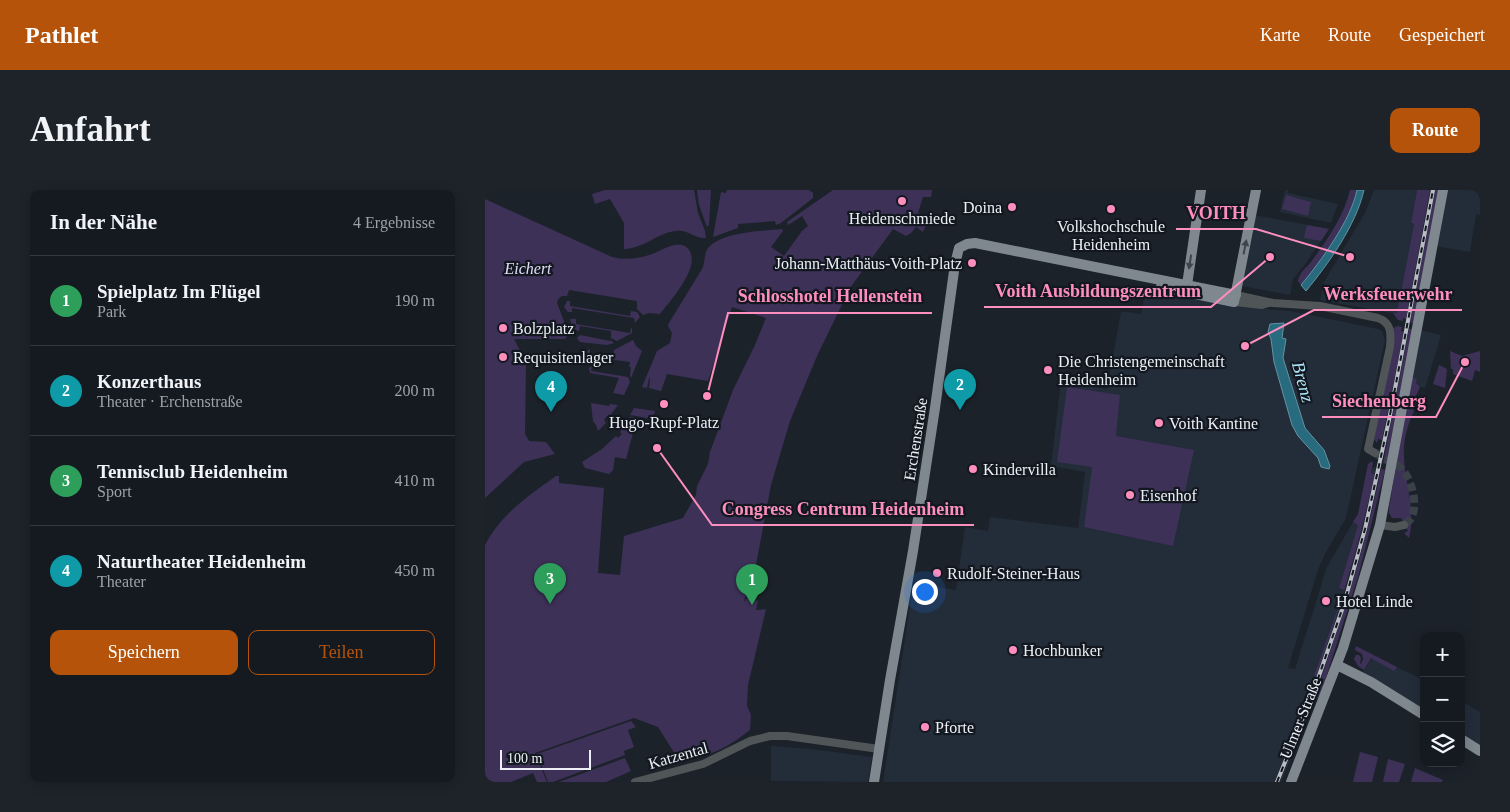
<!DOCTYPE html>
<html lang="de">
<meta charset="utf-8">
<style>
body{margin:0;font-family:"Times New Roman",serif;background:#1e2329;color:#f1f3f6}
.controls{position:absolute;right:15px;bottom:15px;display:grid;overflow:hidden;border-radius:10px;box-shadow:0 2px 12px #0003}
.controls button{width:45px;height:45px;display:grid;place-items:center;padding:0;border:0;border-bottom:1px solid #34383e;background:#151a20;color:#f1f3f6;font:25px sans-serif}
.scale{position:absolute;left:15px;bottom:12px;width:91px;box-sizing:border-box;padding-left:5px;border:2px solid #ecf0f6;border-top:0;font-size:14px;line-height:18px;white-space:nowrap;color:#ecf0f6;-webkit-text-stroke:4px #131820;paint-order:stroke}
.you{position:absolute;left:439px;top:401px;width:18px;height:18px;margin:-12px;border:4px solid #fff;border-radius:50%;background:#1a73e8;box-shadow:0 0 0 8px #1a73e833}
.badge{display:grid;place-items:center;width:32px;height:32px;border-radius:50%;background:#b45309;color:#fff;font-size:16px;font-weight:700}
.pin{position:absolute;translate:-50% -41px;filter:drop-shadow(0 1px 2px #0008)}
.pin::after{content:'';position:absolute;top:26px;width:18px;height:15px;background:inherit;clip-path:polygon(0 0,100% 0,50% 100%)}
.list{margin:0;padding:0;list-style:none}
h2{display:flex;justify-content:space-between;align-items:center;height:65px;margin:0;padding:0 20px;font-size:21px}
h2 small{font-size:16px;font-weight:400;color:#9da1a5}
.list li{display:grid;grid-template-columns:32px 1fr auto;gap:15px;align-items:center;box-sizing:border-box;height:90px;padding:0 20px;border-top:1px solid #34383e}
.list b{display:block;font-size:19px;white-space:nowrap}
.list p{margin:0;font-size:16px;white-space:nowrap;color:#9da1a5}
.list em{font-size:16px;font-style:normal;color:#9da1a5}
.actions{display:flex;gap:10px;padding:15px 20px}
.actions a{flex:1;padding:11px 0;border:1px solid #b45309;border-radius:10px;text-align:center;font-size:18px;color:#b45309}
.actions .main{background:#b45309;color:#fff}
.icon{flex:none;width:28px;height:28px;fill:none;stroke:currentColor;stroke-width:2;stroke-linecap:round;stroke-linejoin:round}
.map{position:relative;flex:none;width:995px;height:592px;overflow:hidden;border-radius:10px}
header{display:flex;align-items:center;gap:30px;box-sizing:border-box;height:70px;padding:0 25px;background:#b45309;color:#fff}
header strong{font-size:24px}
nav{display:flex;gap:28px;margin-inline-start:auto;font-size:18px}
.intro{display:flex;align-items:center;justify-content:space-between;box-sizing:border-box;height:120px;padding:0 30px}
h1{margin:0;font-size:35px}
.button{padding:12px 22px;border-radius:10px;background:#b45309;color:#fff;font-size:18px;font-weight:700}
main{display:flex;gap:30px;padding:0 30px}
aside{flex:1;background:#151a20;border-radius:10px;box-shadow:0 2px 12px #0003}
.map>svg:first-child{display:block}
</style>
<header>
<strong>Pathlet</strong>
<nav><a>Karte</a><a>Route</a><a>Gespeichert</a></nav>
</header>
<div class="intro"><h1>Anfahrt</h1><a class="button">Route</a></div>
<main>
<aside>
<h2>In der Nähe<small>4 Ergebnisse</small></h2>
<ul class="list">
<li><span class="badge" style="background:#2e9e5b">1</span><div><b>Spielplatz Im Flügel</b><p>Park</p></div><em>190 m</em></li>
<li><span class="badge" style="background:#0f9aa8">2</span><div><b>Konzerthaus</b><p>Theater · Erchenstraße</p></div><em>200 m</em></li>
<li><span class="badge" style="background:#2e9e5b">3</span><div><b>Tennisclub Heidenheim</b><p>Sport</p></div><em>410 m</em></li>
<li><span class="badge" style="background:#0f9aa8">4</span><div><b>Naturtheater Heidenheim</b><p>Theater</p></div><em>450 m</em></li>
</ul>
<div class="actions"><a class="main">Speichern</a><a>Teilen</a></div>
</aside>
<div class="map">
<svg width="995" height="592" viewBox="0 0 995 592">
<rect width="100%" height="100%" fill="#1c222a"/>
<g fill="#232c39">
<path d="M800,0H803V3L853,14L846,33L795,22Z"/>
<path d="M889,0H932L926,33L929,34L912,124L835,110L839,92L880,23Z"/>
<path d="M945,0H950L925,129H921Z"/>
<path d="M961,0H995V25L991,24L985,62L951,56Z"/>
<path d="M769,25L844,39L821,73L808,89L805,105L757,96L756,93Z"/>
<path d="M661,97L754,117L806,121L893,139L897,141L900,150L861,328L841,362L833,380L803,478L810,479L842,377L868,332L873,335L854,398L859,400L829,486L861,400L890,284L886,283L887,277L896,279L892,300L879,352L853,439L814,549L796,592H398L427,403L443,406L445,396L471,400L480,337L503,341L505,327L593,338L600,282L566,276L576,191L622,199L636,121L656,124Z"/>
<path d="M935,140L956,145L940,198L933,196L926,187Z"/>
<path d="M919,142L923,143L903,251L897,250Z"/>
<path d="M888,466L939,490V520L878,482Z"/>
<path d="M976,511L995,522V557L976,544Z"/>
<path d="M286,556L326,559L387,567L383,592L286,591Z"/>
</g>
<g fill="#3d3158">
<path d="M120,0H209L213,23L220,41L221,48C210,49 203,39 191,41C172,43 160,58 139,59V33L125,9L110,14L107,4Z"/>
<path d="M212,0H226L224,35L222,37L214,15Z"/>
<path d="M242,0H324L328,3V8L296,33L291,35L290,31L253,34V38L228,47L236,2L241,3Z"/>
<path d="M348,0H447L446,7H438L433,23L442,26L441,35L438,42L431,37L426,43L421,46L408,39L365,98L332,166L305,231L286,295L270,380L278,385L279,390L272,404L260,407L259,412L262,408L273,411L271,420L281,419L263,495L262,516L266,525L265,540C248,553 225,569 202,567C199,567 194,565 190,564L173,537L149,528L50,563L62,592H52L48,583L26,592H0V355C17,323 42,307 71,286H74V293L119,298L113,383L135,385L139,346L198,328L211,305L212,296L223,274L225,262L248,200L270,155L281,128L247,117L223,191L182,184L176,201L164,198L165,188H164L162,198L157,197L172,161L185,153L187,143L183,136L184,133L217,79C220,73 219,65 222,60C233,42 277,41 297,39L298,41L286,57L299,66L317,41L323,36L317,26L303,35L302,32Z"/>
<path d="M865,0H872C865,32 838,70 816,95L813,91C814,83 821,78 826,72C842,50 859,26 865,0Z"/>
<path d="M932,0H945L921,129L918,128V131L913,130L908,123H912L929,34L926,33Z"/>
<path d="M950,0H954L928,133L925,132Z"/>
<path d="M801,5L826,12L823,26L797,19Z"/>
<path d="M0,9L127,67C143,71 158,68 172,62C178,59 184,56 190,55C196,54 201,55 204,60C216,77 186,110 175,124L164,123L158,125L152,119V111L84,100L82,106H77L73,109L72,113L84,144L80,149H29L41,172L40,244L44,251L61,252L70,264L39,272L0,308Z"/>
<path d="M822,35L844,39L836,51L819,48Z"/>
<path d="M82,111H85V116L145,126L146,121L152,122L155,127L150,133L149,128L87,118V122H83L79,117Z"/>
<path d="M85,129H91V134L145,143L146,138H147V143L132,151L126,148V141L95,136L94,141L90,140L87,136Z"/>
<path d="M913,136L917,137L916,141L919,142L897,250L893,249L892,253L889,249L909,145L908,138Z"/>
<path d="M924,139H927V143L901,274L898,273Z"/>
<path d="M95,145L125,151V150L129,153L122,155L95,152L92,148Z"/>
<path d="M148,150L151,156L157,161L146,188L145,186L146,177H144L145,172L109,167L108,170L102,167V161L105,159V163L128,168L129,160Z"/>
<path d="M965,161L977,166L995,161V182L990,180L987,191L968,184V179H966Z"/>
<path d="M954,175L962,179L960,198L948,194Z"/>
<path d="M107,176L106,181L143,187L145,192L139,205L128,203L134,188L105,183L104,178Z"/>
<path d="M926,187L932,189L931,193L935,197L929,210L934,213L928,220L929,221C922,236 918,251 919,267C920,294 931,320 924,348L919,343L923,341L916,328H907L904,323V318Z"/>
<path d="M582,197L635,205L631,246L709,260L688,356L599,337L607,277L572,272Z"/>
<path d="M106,213L124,216L125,214L133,215L124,227L122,226L119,230L121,233L113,241L111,235L108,231Z"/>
<path d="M149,218L170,221L168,229L145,225Z"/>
<path d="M145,227L152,228L141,269L130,267L128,280L124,284L100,278L97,272L117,259L131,246L133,248L137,244L135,242Z"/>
<path d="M887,271L888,273L886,283L890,284C874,353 855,420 831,487L829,486L859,400L854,398L873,335L868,332L873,324L883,274Z"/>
<path d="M896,279L900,280L873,387L836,503L830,512L839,489L836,488C860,419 882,350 896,279Z"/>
<path d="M871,456L912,477L909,481L886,468L879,480L873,476L869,469L871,465H874L876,468L875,473L876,474L878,469L877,464L870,460Z"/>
<path d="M146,531L151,537L143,540L149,557L139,561L140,565L68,592H63L52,564Z"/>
<path d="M875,562L893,567L887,592H868Z"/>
<path d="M140,568L146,581L121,592H74Z"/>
<path d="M903,569L920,574L914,592H898Z"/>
<path d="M930,578L958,590L957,592H926Z"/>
</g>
<g fill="#286b7e" stroke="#6393a2">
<path d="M872,0H879C871,35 844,73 821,101L816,95C836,71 866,30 872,0Z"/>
<path d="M799,133L797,148L801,149L798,168L820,238L839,260L845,276L844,279L836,277L833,268L813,246L807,235L789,172L786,149L783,142L785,134Z"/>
</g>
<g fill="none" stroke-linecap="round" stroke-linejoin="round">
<path stroke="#3b4149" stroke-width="8" stroke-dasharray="8 4" stroke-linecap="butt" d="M890,263C898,268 910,272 917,279C928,291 937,326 919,335"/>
<g stroke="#505558" stroke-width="8">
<path d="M751,105L788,113L835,116L893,128C907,133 906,144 905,157L883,259L890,263"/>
<path d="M749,112L777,115L784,113"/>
<path d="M895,335L910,337L919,335"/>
<path d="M150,592L218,574L265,551L285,546H302L394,559"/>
</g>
<g stroke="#7f888f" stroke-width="10">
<path d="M676,97L749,112L771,0"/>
<path d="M702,99V95L716,0"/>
<path d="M852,475L886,492L939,525"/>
<path d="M976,549L995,561"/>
<path d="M389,592L405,490L428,361L450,218L470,74L474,58L482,54L490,53L751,105"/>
<path d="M806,592L858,458L895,335L958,0"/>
</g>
<defs>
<path id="rail" d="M792,592L829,500L859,414L880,339L904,230L948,0"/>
</defs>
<use href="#rail" stroke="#b8bdc3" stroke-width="4"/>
<use href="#rail" stroke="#131820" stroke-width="2" stroke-dasharray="5.5" stroke-linecap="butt"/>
</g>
<defs><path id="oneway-solid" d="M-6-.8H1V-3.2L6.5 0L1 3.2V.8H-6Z" transform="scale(1.25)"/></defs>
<g fill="#3e454c">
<use href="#oneway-solid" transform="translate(760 57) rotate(-79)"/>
<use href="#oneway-solid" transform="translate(705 72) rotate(99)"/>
</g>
<g fill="#fd8ebe" stroke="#131820" stroke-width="2">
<circle cx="417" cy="11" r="5"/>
<circle cx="527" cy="17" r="5"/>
<circle cx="626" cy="19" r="5"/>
<circle cx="487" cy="73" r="5"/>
<circle cx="18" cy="138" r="5"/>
<circle cx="18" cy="167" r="5"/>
<circle cx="563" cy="180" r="5"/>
<circle cx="179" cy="214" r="5"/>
<circle cx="674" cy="233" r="5"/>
<circle cx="488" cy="279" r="5"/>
<circle cx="645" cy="305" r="5"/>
<circle cx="452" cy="383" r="5"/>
<circle cx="841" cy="411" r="5"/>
<circle cx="528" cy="460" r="5"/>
<circle cx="440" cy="537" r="5"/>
</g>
<g text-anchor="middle" stroke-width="4.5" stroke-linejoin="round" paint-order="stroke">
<g font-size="16" fill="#ecf0f6" stroke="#131820" text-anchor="start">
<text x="517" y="23" text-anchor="end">Doina</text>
<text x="417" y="34" text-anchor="middle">Heidenschmiede</text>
<text x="626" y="42" text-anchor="middle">Volkshochschule<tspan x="626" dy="18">Heidenheim</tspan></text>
<text x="477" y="79" text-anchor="end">Johann-Matthäus-Voith-Platz</text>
<text x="28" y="144">Bolzplatz</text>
<text x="28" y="173">Requisitenlager</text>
<text x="573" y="177">Die Christengemeinschaft<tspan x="573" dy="18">Heidenheim</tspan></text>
<text x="179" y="238" text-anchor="middle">Hugo-Rupf-Platz</text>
<text x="684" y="239">Voith Kantine</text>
<text x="498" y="285">Kindervilla</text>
<text x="655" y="311">Eisenhof</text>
<text x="462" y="389">Rudolf-Steiner-Haus</text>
<text x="851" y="417">Hotel Linde</text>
<text x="538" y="466">Hochbunker</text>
<text x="450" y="543">Pforte</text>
</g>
<g font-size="16" font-style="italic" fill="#e3dcfa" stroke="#131820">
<text x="43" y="84">Eichert</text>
</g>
<g font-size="16" fill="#ecf0f6" stroke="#131820">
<text transform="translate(430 249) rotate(-81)" y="6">Erchenstraße</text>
<text transform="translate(815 528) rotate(-68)" y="6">Ulmer Straße</text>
<text transform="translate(193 565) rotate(-16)" y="6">Katzental</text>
</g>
<g font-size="18" font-style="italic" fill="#afe6f8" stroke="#131820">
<text transform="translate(818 192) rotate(75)" y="6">Brenz</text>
</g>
</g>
<path fill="none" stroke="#fd8ebe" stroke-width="2" d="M865 67L771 39H691M785 67L726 117H499M760 156L829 120H977M222 206L243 123H447M980 172L951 227H837M172 258L227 335H489"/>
<g fill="#fd8ebe" stroke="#131820" stroke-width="2">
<circle cx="865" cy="67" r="5"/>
<circle cx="785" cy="67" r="5"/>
<circle cx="760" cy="156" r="5"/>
<circle cx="222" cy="206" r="5"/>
<circle cx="980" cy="172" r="5"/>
<circle cx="172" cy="258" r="5"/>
</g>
<g font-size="18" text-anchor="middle" font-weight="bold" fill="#fd8ebe" stroke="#131820" stroke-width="4.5" stroke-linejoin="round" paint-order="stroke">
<text x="731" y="29">VOITH</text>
<text x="613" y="107">Voith Ausbildungszentrum</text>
<text x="903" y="110">Werksfeuerwehr</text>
<text x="345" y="112">Schlosshotel Hellenstein</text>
<text x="894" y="217">Siechenberg</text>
<text x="358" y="325">Congress Centrum Heidenheim</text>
</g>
</svg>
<div class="controls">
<button>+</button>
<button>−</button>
<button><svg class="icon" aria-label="layers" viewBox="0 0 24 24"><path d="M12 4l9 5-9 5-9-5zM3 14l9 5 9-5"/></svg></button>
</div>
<div class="scale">100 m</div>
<div class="you"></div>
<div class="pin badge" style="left:267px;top:415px;background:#2e9e5b">1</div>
<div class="pin badge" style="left:475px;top:220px;background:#0f9aa8">2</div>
<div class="pin badge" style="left:65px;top:414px;background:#2e9e5b">3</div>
<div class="pin badge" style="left:66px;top:222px;background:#0f9aa8">4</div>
</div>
</main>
